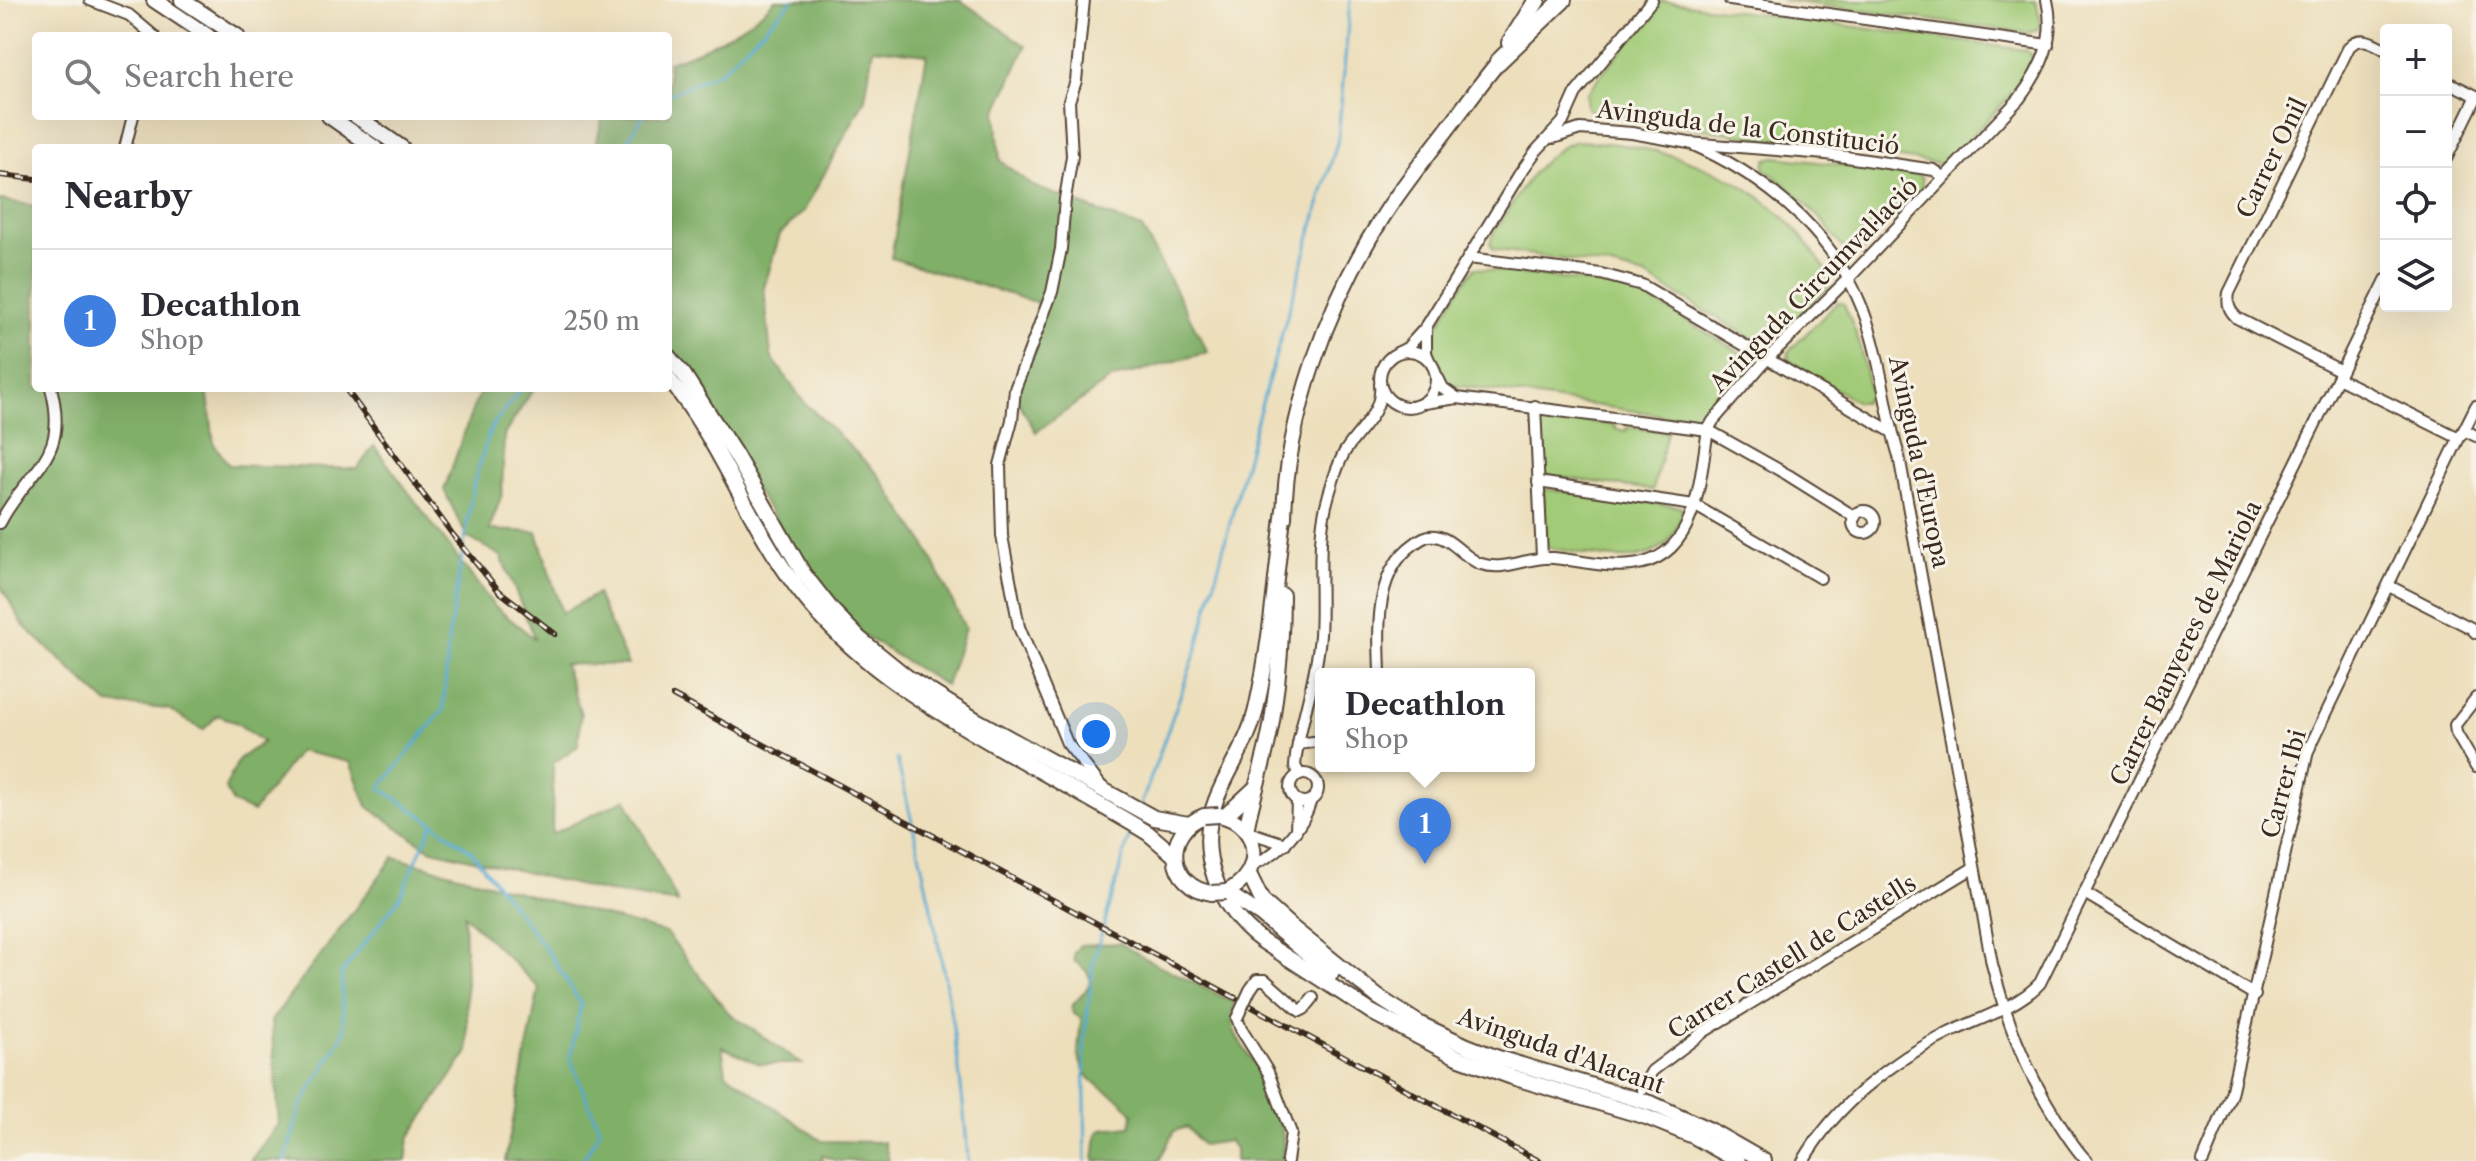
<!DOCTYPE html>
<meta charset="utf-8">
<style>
body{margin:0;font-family:"Libre Caslon Text",serif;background:#f2f2f3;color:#2b2b33}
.controls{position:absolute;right:24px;top:24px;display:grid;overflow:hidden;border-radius:8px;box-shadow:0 8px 32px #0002}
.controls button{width:72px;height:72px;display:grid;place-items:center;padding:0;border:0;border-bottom:2px solid #e1e1e2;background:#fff;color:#2b2b33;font:40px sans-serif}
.you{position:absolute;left:1096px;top:734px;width:28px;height:28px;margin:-20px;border:6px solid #fff;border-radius:50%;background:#1a73e8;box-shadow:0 0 0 12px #1a73e833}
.badge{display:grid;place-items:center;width:52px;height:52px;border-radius:50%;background:#1f6fb2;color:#fff;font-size:26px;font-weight:700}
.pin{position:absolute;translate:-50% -66px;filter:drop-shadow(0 2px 4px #0008)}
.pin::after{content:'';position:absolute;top:42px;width:28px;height:24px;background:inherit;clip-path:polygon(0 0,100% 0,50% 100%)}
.popup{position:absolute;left:1315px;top:668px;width:220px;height:104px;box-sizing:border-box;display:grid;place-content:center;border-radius:8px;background:#fff;filter:drop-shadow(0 2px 6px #0005);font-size:26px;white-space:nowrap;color:#7c7c81}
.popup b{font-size:30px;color:#2b2b33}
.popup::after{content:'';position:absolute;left:50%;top:100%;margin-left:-16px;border:16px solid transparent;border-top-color:#fff}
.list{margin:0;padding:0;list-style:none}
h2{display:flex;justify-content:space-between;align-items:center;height:104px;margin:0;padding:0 32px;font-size:34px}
h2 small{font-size:26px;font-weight:400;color:#7c7c81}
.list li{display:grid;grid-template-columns:52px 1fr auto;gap:24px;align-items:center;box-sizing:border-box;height:144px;padding:0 32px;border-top:2px solid #e1e1e2}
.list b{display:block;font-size:30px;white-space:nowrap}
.list p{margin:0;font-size:26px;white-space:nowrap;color:#7c7c81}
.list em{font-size:26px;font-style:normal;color:#7c7c81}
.icon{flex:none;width:44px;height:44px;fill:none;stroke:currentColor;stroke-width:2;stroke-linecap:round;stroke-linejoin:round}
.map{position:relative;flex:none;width:2476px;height:1161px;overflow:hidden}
.search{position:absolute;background:#fff;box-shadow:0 8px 32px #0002;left:32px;top:32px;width:640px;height:88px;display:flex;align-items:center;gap:20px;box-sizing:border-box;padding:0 28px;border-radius:8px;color:#7c7c81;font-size:30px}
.panel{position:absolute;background:#fff;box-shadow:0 8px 32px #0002;left:32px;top:144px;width:640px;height:248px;border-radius:8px}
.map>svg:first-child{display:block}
</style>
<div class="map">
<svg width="2476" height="1161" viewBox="0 0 2476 1161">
<rect width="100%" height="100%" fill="#f7f3e8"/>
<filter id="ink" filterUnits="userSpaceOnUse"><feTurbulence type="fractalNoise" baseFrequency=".0125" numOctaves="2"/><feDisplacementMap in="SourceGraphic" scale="16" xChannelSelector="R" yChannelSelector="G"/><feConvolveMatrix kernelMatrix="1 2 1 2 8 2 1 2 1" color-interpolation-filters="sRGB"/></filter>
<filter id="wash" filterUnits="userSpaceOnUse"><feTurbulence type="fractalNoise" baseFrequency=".006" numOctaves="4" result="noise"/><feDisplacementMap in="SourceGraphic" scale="32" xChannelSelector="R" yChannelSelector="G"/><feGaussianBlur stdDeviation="1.8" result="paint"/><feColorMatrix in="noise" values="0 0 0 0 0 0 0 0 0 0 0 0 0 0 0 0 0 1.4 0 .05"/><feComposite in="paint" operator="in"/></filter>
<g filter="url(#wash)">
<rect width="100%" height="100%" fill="#eddfbc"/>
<g fill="#a1cb77" stroke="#6e7a4a" stroke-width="2">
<path d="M1781,0H2036L2041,24L2037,30L2028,33Z"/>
<path d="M1663,1L2025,50L2030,54L2032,63L2008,98L1949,160L1941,164L1592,113L1586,106L1587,93L1659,3Z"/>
<path d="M1576,141C1656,143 1742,169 1796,230C1808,244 1819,260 1830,275V285L1773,344L1767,347L1645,276L1607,266L1494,249L1490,243L1492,236C1515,202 1535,155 1576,141Z"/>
<path d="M1775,157L1916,174L1922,178V189L1860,253L1853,255C1840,250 1833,232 1823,222C1806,203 1787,184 1765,170L1764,164L1766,159Z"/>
<path d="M1475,268L1618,286L1646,297L1748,357L1752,361L1751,365L1697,420L1447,384C1443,377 1432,357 1431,350C1428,337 1465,279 1475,268Z"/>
<path d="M1838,302L1844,304L1858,338L1870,392L1869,397L1863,402H1857L1791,362L1788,357L1789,351Z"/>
<path d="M1545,416L1615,425V429L1626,431L1627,427L1667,432L1653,490L1544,475L1539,421Z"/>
<path d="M1546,489L1681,507L1683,512C1679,521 1676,532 1669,540C1643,572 1585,553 1550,548L1546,545L1543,492Z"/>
</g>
<g fill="#80af68" stroke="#5e6c43" stroke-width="2">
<path d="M775,0H960L1026,46L996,112L1000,161L1033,186L1142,228L1208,352L1111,379L1036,432L1015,396L1038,303L891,258L927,54L873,48L865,99L804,211L780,234L764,288L771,356L803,401L877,473L925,544L965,628L946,686L845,624L668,359V148H595L603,116H668V62C698,54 755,23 775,0Z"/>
<path d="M0,200L36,206V388H207L214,444L229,465L357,469L374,446L494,606L535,639L501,556L467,537L444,490L473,408L483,388H534L504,435L502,494L489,530L537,532L562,613L597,594L628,665L564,664L581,714L578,746L553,763L552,834L626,799L678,903L602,891L429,849L367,806L350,762L299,751L253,812L233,803L225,788L239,759L263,742L237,723L218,715L203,730L168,709L108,704L24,626L0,585Z"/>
<path d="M394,857L666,933L728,1012L802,1064H760L722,1047L726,1073L822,1141L884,1142L889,1161H836L822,1155L823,1161H505L539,988L464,915L468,1052L409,1138L406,1161H250L279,1123L271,1021Z"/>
<path d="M1120,943L1144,958L1235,1003C1225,1033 1246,1047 1259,1071C1274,1097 1289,1131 1281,1161H1235V1148L1229,1141L1202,1145L1187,1127L1174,1131L1159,1161H1094L1097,1134L1102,1129L1130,1126L1133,1114C1116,1088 1085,1090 1079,1056C1077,1044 1081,1030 1081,1018L1074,1014L1072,1006C1089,987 1101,978 1074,961V953L1080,945Z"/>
</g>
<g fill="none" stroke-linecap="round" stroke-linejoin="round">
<g stroke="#54a9d0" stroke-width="3">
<path d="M668,95L721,71L793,0"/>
<path d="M623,148L643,116"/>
<path d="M897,759C929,891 959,1025 968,1161"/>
<path d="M1141,805L1198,646L1253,434L1338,139L1350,0"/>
<path d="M433,823L471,851L551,956L581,1004L570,1058L600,1131L582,1161"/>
<path d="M285,1161L300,1108L344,1033L341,974L400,897L433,823L380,788L443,710L449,635L474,482L491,428L521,388"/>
<path d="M1086,1161L1084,1043L1093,963L1131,831"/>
</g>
</g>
</g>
<g filter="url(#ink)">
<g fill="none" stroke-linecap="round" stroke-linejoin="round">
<defs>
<g id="minor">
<path d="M90,0L129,15L154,36"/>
<path d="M1084,0L1076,81L1069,101L1072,156L1065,199L1061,249L1052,292L1015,389L1012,420L1000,465L1002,536L1019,627L1067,743L1102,787"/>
<path d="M1730,0L2048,45"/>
<path d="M2446,81L2476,96"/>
<path d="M1553,138L1580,129L1632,133L1689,143L1826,154L1934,170L1944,177"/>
<path d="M1689,143C1772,179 1844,241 1870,331C1883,372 1886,415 1899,456L1992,964C2006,1019 2024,1067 2054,1115C2064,1131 2074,1148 2087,1161"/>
<path d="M125,148L133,116"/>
<path d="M2446,159L2476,98"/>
<path d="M1468,258L1601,274L1642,285L1892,432"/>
<path d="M1426,327V353L1429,360"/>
<circle cx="1408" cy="379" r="28"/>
<path d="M1397,353L1407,348L1426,327L1519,175L1536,151L1563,122L1576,93L1652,0"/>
<path d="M2341,371L2237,318C2229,310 2227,305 2229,293L2349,47C2360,34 2374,43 2386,50"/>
<path d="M2338,378L2459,438"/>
<path d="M1457,398L1708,430L1788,475L1855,517"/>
<path d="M1425,403L1457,398L1443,388L1437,376"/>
<path d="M1535,406L1542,557"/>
<path d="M2464,430L2476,406"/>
<path d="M1538,482L1694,505L1820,578"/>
<circle cx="1864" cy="522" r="11"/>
<path d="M0,523C28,468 70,460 51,388"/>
<path d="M2389,586L2471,628L2476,633"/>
<path d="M1380,674C1379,631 1373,573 1414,544C1421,539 1426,535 1435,536C1452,538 1465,559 1481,564C1506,572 1529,556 1553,558C1578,560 1606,568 1632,565C1698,558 1699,481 1708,430L1713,421L1766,360L1848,279L2019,99C2042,68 2056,39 2047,0"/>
<path d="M2476,698L2455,725L2456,733L2476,767"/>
<path d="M1298,744L1321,741"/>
<circle cx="1304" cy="788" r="14"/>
<path d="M1300,775L1295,766L1296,756C1302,715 1317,677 1320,635C1323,588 1315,540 1329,494C1333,480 1337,466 1344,453C1358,430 1383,413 1380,385"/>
<path d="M1296,831L1297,801"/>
<path d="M1248,832L1285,844"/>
<path d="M1252,865C1280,853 1302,830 1311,800"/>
<path d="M2086,894L2255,995"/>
<path d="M1250,990L1257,980H1265L1300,1011L1304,1009L1313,998"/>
<path d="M1237,1018L1241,1029L1268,1072L1291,1133L1287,1161"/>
<path d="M1642,1089L1652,1071L1705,1031L1973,868"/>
<path d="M1803,1161C1835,1106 1892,1060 1949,1033C1978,1019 2018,1007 2040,983L2386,280"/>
<path d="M2203,1161L2231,1094L2308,751L2459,438L2464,430L2476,436"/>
</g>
<g id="major">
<path d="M154,0L208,36"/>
<path d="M182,0L237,36"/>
<path d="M329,116L375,148"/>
<path d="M356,116L402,148"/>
<path d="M668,356L684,375L735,454L803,573L832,610L860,639L907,677L976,720L1154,818L1189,824"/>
<path d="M668,378C721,442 748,523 798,589C853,661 919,701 996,746C1047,775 1098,803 1148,833L1175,856"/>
<path d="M1284,509C1276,574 1271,641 1257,705C1250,740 1229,767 1216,800C1195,853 1219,909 1262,941L1373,1013L1457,1057L1512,1077L1646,1117L1693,1136L1738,1161"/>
<path d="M1284,518C1286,417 1329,299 1384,215C1404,184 1427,156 1449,127C1467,103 1485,77 1505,54"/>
<path d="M1219,815C1262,824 1265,874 1226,892L1261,915L1331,974"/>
<path d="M1204,816C1162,832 1167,887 1212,893"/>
<path d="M1225,816L1254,789"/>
<path d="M1246,831C1253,791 1268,754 1273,714C1279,675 1282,634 1282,595"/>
<path d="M1249,874L1262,901L1290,926L1378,997L1420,1024L1467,1046L1498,1058L1653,1104L1710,1130L1764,1161"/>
</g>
<g id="highway">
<path d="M1510,43L1537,0"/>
<path d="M1498,62L1563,0"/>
</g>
</defs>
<use href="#minor" stroke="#564536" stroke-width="14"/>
<use href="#major" stroke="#564536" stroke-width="18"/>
<use href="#highway" stroke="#564536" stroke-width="20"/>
<use href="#minor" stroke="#fff" stroke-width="10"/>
<use href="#major" stroke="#fff" stroke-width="14"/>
<use href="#highway" stroke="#fff" stroke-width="16"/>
<defs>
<g id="rail">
<path d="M0,175L36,179"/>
<path d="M345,388L453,535L499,591L555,634"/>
<path d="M673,696L1539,1161"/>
</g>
</defs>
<use href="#rail" stroke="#3b2a1e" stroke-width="6"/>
<use href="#rail" stroke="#f7f3e8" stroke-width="3" stroke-dasharray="9" stroke-linecap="butt"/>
<defs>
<path id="minor-bridge" d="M1237,1018L1250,990"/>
<g id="major-bridge">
<path d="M1204,816L1219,815"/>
<path d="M1212,893L1226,892"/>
</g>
</defs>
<use href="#minor-bridge" stroke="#564536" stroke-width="14" stroke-linecap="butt"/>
<use href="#major-bridge" stroke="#564536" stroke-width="18" stroke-linecap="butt"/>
<use href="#minor-bridge" stroke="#fff" stroke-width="10"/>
<use href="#major-bridge" stroke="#fff" stroke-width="14"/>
</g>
</g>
<g text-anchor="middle" stroke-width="6" stroke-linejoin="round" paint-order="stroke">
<g font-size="24" fill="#3b2a1e" stroke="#f7f3e8">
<text transform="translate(1748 128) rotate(7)" y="8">Avinguda de la Constitució</text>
<text transform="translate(2272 158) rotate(-64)" y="8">Carrer Onil</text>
<text transform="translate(1814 285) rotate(-46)" y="8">Avinguda Circumval·lació</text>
<text transform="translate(1919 462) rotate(78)" y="8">Avinguda d'Europa</text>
<text transform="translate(2186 643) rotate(-64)" y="8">Carrer Banyeres de Mariola</text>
<text transform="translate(2284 784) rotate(-75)" y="8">Carrer Ibi</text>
<text transform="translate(1792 957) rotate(-32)" y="8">Carrer Castell de Castells</text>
<text transform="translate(1561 1051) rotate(19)" y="8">Avinguda d'Alacant</text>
</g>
</g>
</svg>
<div class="controls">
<button>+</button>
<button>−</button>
<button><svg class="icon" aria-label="locate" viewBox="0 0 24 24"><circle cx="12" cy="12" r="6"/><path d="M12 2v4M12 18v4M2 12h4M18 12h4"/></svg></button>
<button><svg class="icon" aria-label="layers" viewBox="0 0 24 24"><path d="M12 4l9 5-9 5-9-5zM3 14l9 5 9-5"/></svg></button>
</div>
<div class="you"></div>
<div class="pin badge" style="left:1425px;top:864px;background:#3f7fe0">1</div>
<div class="popup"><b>Decathlon</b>Shop</div>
<div class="search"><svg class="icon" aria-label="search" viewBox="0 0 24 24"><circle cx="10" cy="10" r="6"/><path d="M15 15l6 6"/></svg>Search here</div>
<section class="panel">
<h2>Nearby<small></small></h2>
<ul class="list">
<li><span class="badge" style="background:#3f7fe0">1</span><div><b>Decathlon</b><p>Shop</p></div><em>250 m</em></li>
</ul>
</section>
</div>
